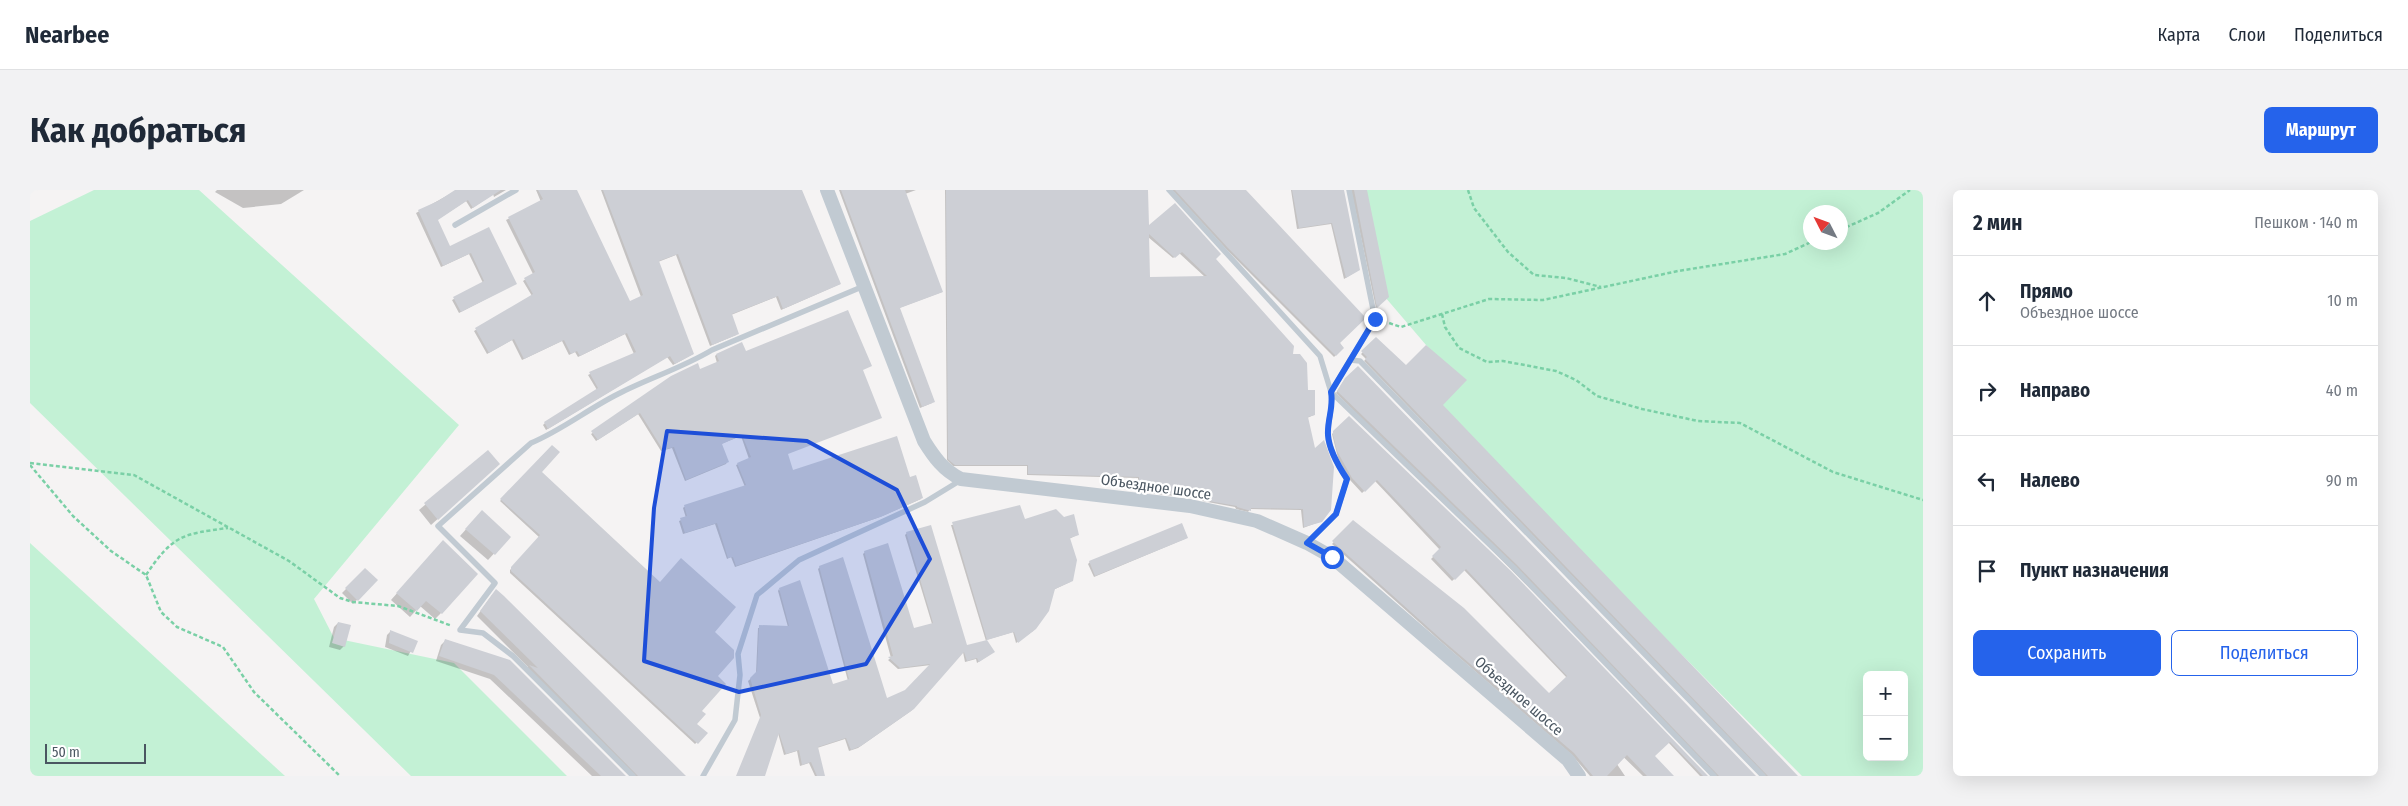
<!DOCTYPE html>
<html lang="ru">
<meta charset="utf-8">
<style>
body{margin:0;font-family:"Fira Sans Condensed",sans-serif;background:#f2f2f3;color:#1f2937}
.controls{position:absolute;right:15px;bottom:15px;display:grid;overflow:hidden;border-radius:8px;box-shadow:0 5px 20px #0002}
.controls button{width:45px;height:45px;display:grid;place-items:center;padding:0;border:0;border-bottom:1px solid #e0e1e3;background:#fff;color:#1f2937;font:25px sans-serif}
.compass{position:absolute;left:1773px;top:15px;width:45px;height:45px;border-radius:50%;background:#fff;box-shadow:0 5px 20px #0002;rotate:312deg}
.scale{position:absolute;left:15px;bottom:12px;width:101px;box-sizing:border-box;padding-left:5px;border:2px solid #4a5661;border-top:0;font-size:14px;line-height:18px;white-space:nowrap;color:#4a5661;-webkit-text-stroke:4px #fff;paint-order:stroke}
.stop{position:absolute;width:15px;height:15px;margin:-11px;border:4px solid #2563eb;border-radius:50%;background:#fff}
.stop.end{background:#2563eb;border-color:#fff;box-shadow:0 1px 5px #0008}
.list{margin:0;padding:0;list-style:none}
h2{display:flex;justify-content:space-between;align-items:center;height:65px;margin:0;padding:0 20px;font-size:21px}
h2 small{font-size:16px;font-weight:400;color:#747a83}
.list li{display:grid;grid-template-columns:32px 1fr auto;gap:15px;align-items:center;box-sizing:border-box;height:90px;padding:0 20px;border-top:1px solid #e0e1e3}
.list b{display:block;font-size:19px;white-space:nowrap}
.list p{margin:0;font-size:16px;white-space:nowrap;color:#747a83}
.list em{font-size:16px;font-style:normal;color:#747a83}
.actions{display:flex;gap:10px;padding:15px 20px}
.actions a{flex:1;padding:11px 0;border:1px solid #2563eb;border-radius:8px;text-align:center;font-size:18px;color:#2563eb}
.actions .main{background:#2563eb;color:#fff}
.icon{flex:none;width:28px;height:28px;fill:none;stroke:currentColor;stroke-width:2;stroke-linecap:round;stroke-linejoin:round}
.map{position:relative;flex:none;width:1893px;height:586px;overflow:hidden;border-radius:8px}
header{display:flex;align-items:center;gap:30px;box-sizing:border-box;height:70px;padding:0 25px;background:#fff;border-bottom:1px solid #e0e1e3}
header strong{font-size:24px}
nav{display:flex;gap:28px;margin-inline-start:auto;font-size:18px}
.intro{display:flex;align-items:center;justify-content:space-between;box-sizing:border-box;height:120px;padding:0 30px}
h1{margin:0;font-size:35px}
.button{padding:12px 22px;border-radius:8px;background:#2563eb;color:#fff;font-size:18px;font-weight:700}
main{display:flex;gap:30px;padding:0 30px}
aside{flex:1;background:#fff;border-radius:8px;box-shadow:0 5px 20px #0002}
.map>svg:first-child{display:block}
</style>
<header>
<strong>Nearbee</strong>
<nav><a>Карта</a><a>Слои</a><a>Поделиться</a></nav>
</header>
<div class="intro"><h1>Как добраться</h1><a class="button">Маршрут</a></div>
<main>
<div class="map">
<svg width="1893" height="586" viewBox="0 0 1893 586">
<rect width="100%" height="100%" fill="#f5f3f3"/>
<g fill="#c3f1d5" fill-rule="evenodd">
<path d="M64,0H169L429,235L284,409L304,448L424,473L537,586H381L0,213V31Z"/>
<path d="M1335,0H1893V586H1772L1414,225L1408,169L1355,107ZM1780,22H1810V52H1780ZM1837,485H1874V567H1837Z"/>
<path d="M0,353L255,586H0Z"/>
</g>
<g fill="#0003" fill-rule="evenodd">
<path d="M187,0H274L251,14L213,18L185,2Z"/>
<path d="M427,0H476L464,7L463,4L441,19L436,11L407,30L420,58L458,39L483,95L429,123L422,110L453,93L439,64L411,77L386,23Z"/>
<path d="M506,0H545L599,113L611,107L571,0H771L810,94L751,120L746,107L701,125L706,145L680,156L646,65L628,72L663,164L643,175L637,167L516,240L513,235L515,233L567,200L558,185L560,184L604,164L595,144L548,167L545,162L539,165L532,151L492,170L482,150L457,164L444,141L502,106L493,91L503,84L476,30L511,12Z"/>
<path d="M809,0H886L875,4L912,102L869,118L902,213L890,218Z"/>
<path d="M915,0H1084L1118,37L1184,69L1261,165L1277,201L1284,225L1277,228L1289,332L1273,338L1271,320L1220,319L1218,322L1206,319L1205,317L1172,311V309L1108,302V288L997,285V276H923L917,270ZM1118,47L1143,68L1149,63L1175,87L1118,88Z"/>
<path d="M1142,0H1214L1313,158L1304,167L1196,59Z"/>
<path d="M1261,0H1313L1327,81L1314,89L1301,34L1267,39Z"/>
<path d="M1321,0H1335L1357,106L1346,118Z"/>
<path d="M1346,149L1411,215L1766,586H1735L1334,171L1336,169L1331,164Z"/>
<path d="M715,162L832,180L757,264L762,281L880,288L891,309L850,327L705,377L701,367L697,369L685,334L653,344L649,331L656,328L653,318L654,317L715,297L706,275L719,269L711,246L691,254L697,272L696,274L655,291L642,258L631,261L608,224L566,251L561,244L669,181L687,173L685,166L686,165Z"/>
<path d="M1313,192L1725,586H1686L1306,203Z"/>
<path d="M1319,228L1676,586H1670L1638,552L1623,566L1642,586H1613L1578,552L1574,555L1595,586H1560L1542,565L1409,450L1302,354L1323,332L1519,504L1537,488L1434,380L1422,391L1401,369L1410,360L1345,291L1332,303L1320,290L1308,268L1302,244Z"/>
<path d="M522,256L510,282L683,442L686,486L665,534L676,543L665,554L480,383V380L510,348L470,311Z"/>
<path d="M458,261L462,280L401,335L389,320Z"/>
<path d="M446,328L479,347L458,370L430,346Z"/>
<path d="M994,331L1047,345L1039,349L1040,392L1023,400L1003,441L986,453L983,442L956,450L962,463L947,473L946,469L935,472L933,462L881,521L828,558L819,561L815,549L787,558L794,586H785L779,573L770,576L767,561L754,565L748,543L730,528L718,491L726,484L728,438L758,437L748,401L749,399L802,496L818,491L788,379L790,377L857,509L876,501L901,475L868,479L858,470L861,468L833,364L835,362L883,440L902,434L875,345L877,343L936,457L956,451L921,335Z"/>
<path d="M1157,348L1064,387L1058,374L1060,372Z"/>
<path d="M407,358L411,423L405,429L390,416L380,427L361,410Z"/>
<path d="M335,380L346,390L323,414L312,403Z"/>
<path d="M462,405L654,586H601L495,480L498,477L447,426Z"/>
<path d="M308,433L314,456L310,460L299,457L304,437Z"/>
<path d="M361,441L386,452L378,466L355,457L357,445Z"/>
<path d="M416,450L479,471L595,586H562L460,489L406,471L411,455Z"/>
</g>
<g fill="#cdcfd5" fill-rule="evenodd">
<path d="M425,0H471L443,18L438,10L408,30L420,56L459,37L487,94L431,122L423,107L454,91L441,63L413,76L388,20L408,11Z"/>
<path d="M508,0H547L600,111L613,105L573,0H772L811,94L753,119L748,106L702,124L709,144L682,155L648,64L629,71L664,164L645,174L640,166L518,239L514,232L568,198L559,182L606,162L597,143L550,166L547,161L541,164L534,150L494,169L484,149L459,163L445,138L503,104L494,88L505,82L478,27L513,9Z"/>
<path d="M811,0H875L913,102L870,118L905,212L892,217Z"/>
<path d="M916,0H1118L1119,35L1145,13L1191,64L1186,69L1264,156L1263,164H1270L1277,173L1278,200H1285V225L1278,227L1285,258L1294,250L1304,277L1301,320L1292,332L1274,337L1273,319L1221,318V321L1207,317V316L1173,310V308L1109,301V287L998,284V275H925L920,271L918,269ZM1119,44L1145,68L1152,62L1177,86L1120,87Z"/>
<path d="M1145,0H1216L1336,128L1310,153L1314,158L1306,166L1198,58Z"/>
<path d="M1262,0H1314L1330,80L1316,88L1302,33L1269,38Z"/>
<path d="M1324,0H1337L1359,107L1347,118Z"/>
<path d="M818,120L842,176L833,180L852,228L758,264L763,280L867,246L880,287L886,285L893,308L853,326L706,376L703,367L698,368L687,333L655,343L650,328L657,326L654,315L716,295L707,273L721,267L712,245L692,254L699,272L656,290L644,257L633,260L610,223L568,250L561,241L641,186L668,173L670,179L689,171L686,164L712,152L716,161Z"/>
<path d="M1346,147L1376,175L1396,155L1437,190L1413,215L1768,586H1738L1335,169L1337,167L1331,161Z"/>
<path d="M1328,176L1726,586H1689L1487,375L1307,201L1315,188Z"/>
<path d="M1319,226L1481,381L1678,586H1673L1640,552L1625,566L1644,586H1617L1597,565L1577,586H1563L1544,563L1411,449L1302,351L1323,330L1434,418L1519,503L1537,486L1436,379L1425,390L1402,366L1411,357L1347,290L1335,302L1322,288L1307,261L1303,245V241Z"/>
<path d="M522,255L530,262L512,282L630,392L651,368L706,417L685,442L704,460V468L688,486L696,494L672,521L676,524L667,534L678,543L668,554L481,381V377L510,345L470,309Z"/>
<path d="M458,260L470,274L408,330L394,313Z"/>
<path d="M990,315L995,329L1026,319L1034,327L1044,324L1049,345L1040,348L1047,370L1043,391L1025,399L1019,421L1006,439L988,453L984,442L957,450L922,332Z"/>
<path d="M452,320L481,347L465,365L435,339Z"/>
<path d="M1152,333L1158,348L1065,386L1059,371Z"/>
<path d="M901,335L937,455L957,450L965,462L949,472L947,468L937,471L934,462L884,519L831,556L821,560L816,548L788,557L795,586H787L781,572L772,575L769,560L756,564L749,543L735,586H706L731,525L720,488L727,481L729,435L759,436L749,398L770,390L803,494L819,489L789,376L813,367L857,508L875,500L900,474L870,478L858,467L863,466L834,361L858,353L884,438L903,433L876,342Z"/>
<path d="M413,350L448,384L412,424L396,411L387,421L366,403Z"/>
<path d="M335,378L348,390L328,411L315,398Z"/>
<path d="M466,399L474,406L656,586H608L499,475L508,478L450,421Z"/>
<path d="M308,432L321,435L315,457L302,453Z"/>
<path d="M360,440L388,451L383,463L359,453Z"/>
<path d="M415,449L480,470L596,586H571L464,485L409,466Z"/>
</g>
<g fill="none" stroke-linecap="round" stroke-linejoin="round">
<g stroke="#7ad0a6" stroke-width="2.5" stroke-dasharray="4 2.5" stroke-linecap="butt">
<path d="M1438,0L1444,18L1478,62L1504,85L1536,88L1571,97"/>
<path d="M1810,40L1848,23L1880,0"/>
<path d="M1412,124L1415,137L1429,158L1457,172L1473,171L1526,181L1546,190L1567,206L1612,219L1668,231L1710,233L1803,282L1893,310"/>
<path d="M1353,131L1371,137L1459,109L1513,110L1648,81L1755,64L1781,52"/>
<path d="M0,273L104,285L259,371L310,408L323,412L368,416L422,436"/>
<path d="M0,275L43,326L81,361L116,385L131,422L147,437L193,457L224,502L310,586"/>
<path d="M116,385C143,345 152,344 198,338"/>
</g>
<g stroke="#c1cad2" stroke-width="5.5">
<path d="M1139,0L1290,166L1301,202L1484,378L1684,586"/>
<path d="M425,35L486,0"/>
<path d="M1320,170L1330,171L1733,586"/>
<path d="M1277,353L1306,324L1317,289C1309,277 1299,260 1298,245C1297,230 1304,217 1301,202L1345,129L1319,0"/>
<path d="M603,586L483,466L453,443L430,440L465,393L408,336L501,253C532,240 558,219 588,204C619,188 652,178 682,160L834,96"/>
<path d="M673,586L705,530L710,485L708,464L727,405L769,370L895,312L931,290"/>
</g>
<path stroke="#c1cad2" stroke-width="14" d="M797,0L894,251C904,267 913,280 931,289L1160,316L1227,331L1277,353L1302,367L1538,570L1549,586"/>
</g>
<g fill="none" stroke-linecap="round" stroke-linejoin="round">
<path stroke="#2563eb" stroke-width="6" d="M1302,367L1277,353L1306,324L1317,289C1309,277 1299,260 1298,245C1297,230 1304,217 1301,202L1345,129"/>
</g>
<path fill="#1d4ed8" fill-opacity="0.2" stroke="#1d4ed8" stroke-width="4" stroke-linejoin="round" d="M637,241L777,251L867,300L900,369L836,474L709,502L614,471L624,318Z"/>
<g text-anchor="middle" stroke-width="4.5" stroke-linejoin="round" paint-order="stroke">
<g font-size="15" fill="#4a5661" stroke="#fff">
<text transform="translate(1126 297) rotate(8)" y="5">Объездное шоссе</text>
<text transform="translate(1489 506) rotate(41)" y="5">Объездное шоссе</text>
</g>
</g>
</svg>
<div class="controls">
<button>+</button>
<button>−</button>
</div>
<svg class="compass" viewBox="-18 -18 36 36"><path d="M0-13l5 13h-10z" fill="#e53935"/><path d="M0 13l5-13h-10z" fill="#747a83"/></svg>
<div class="scale">50 m</div>
<div class="stop" style="left:1302px;top:367px"></div>
<div class="stop end" style="left:1345px;top:129px"></div>
</div>
<aside>
<h2>2 мин<small>Пешком · 140 m</small></h2>
<ul class="list">
<li><svg class="icon" aria-label="ahead" viewBox="0 0 24 24"><path d="M12 20V5M6 11l6-6 6 6"/></svg><div><b>Прямо</b><p>Объездное шоссе</p></div><em>10 m</em></li>
<li><svg class="icon" aria-label="right" viewBox="0 0 24 24"><path d="M7 20v-9h11M14 6l5 5-5 5"/></svg><div><b>Направо</b></div><em>40 m</em></li>
<li><svg class="icon" aria-label="left" viewBox="0 0 24 24"><path d="M17 20v-9H6M10 6l-5 5 5 5"/></svg><div><b>Налево</b></div><em>90 m</em></li>
<li><svg class="icon" aria-label="arrive" viewBox="0 0 24 24"><path d="M6 21V4h12l-3 4 3 4H6"/></svg><div><b>Пункт назначения</b></div></li>
</ul>
<div class="actions"><a class="main">Сохранить</a><a>Поделиться</a></div>
</aside>
</main>
